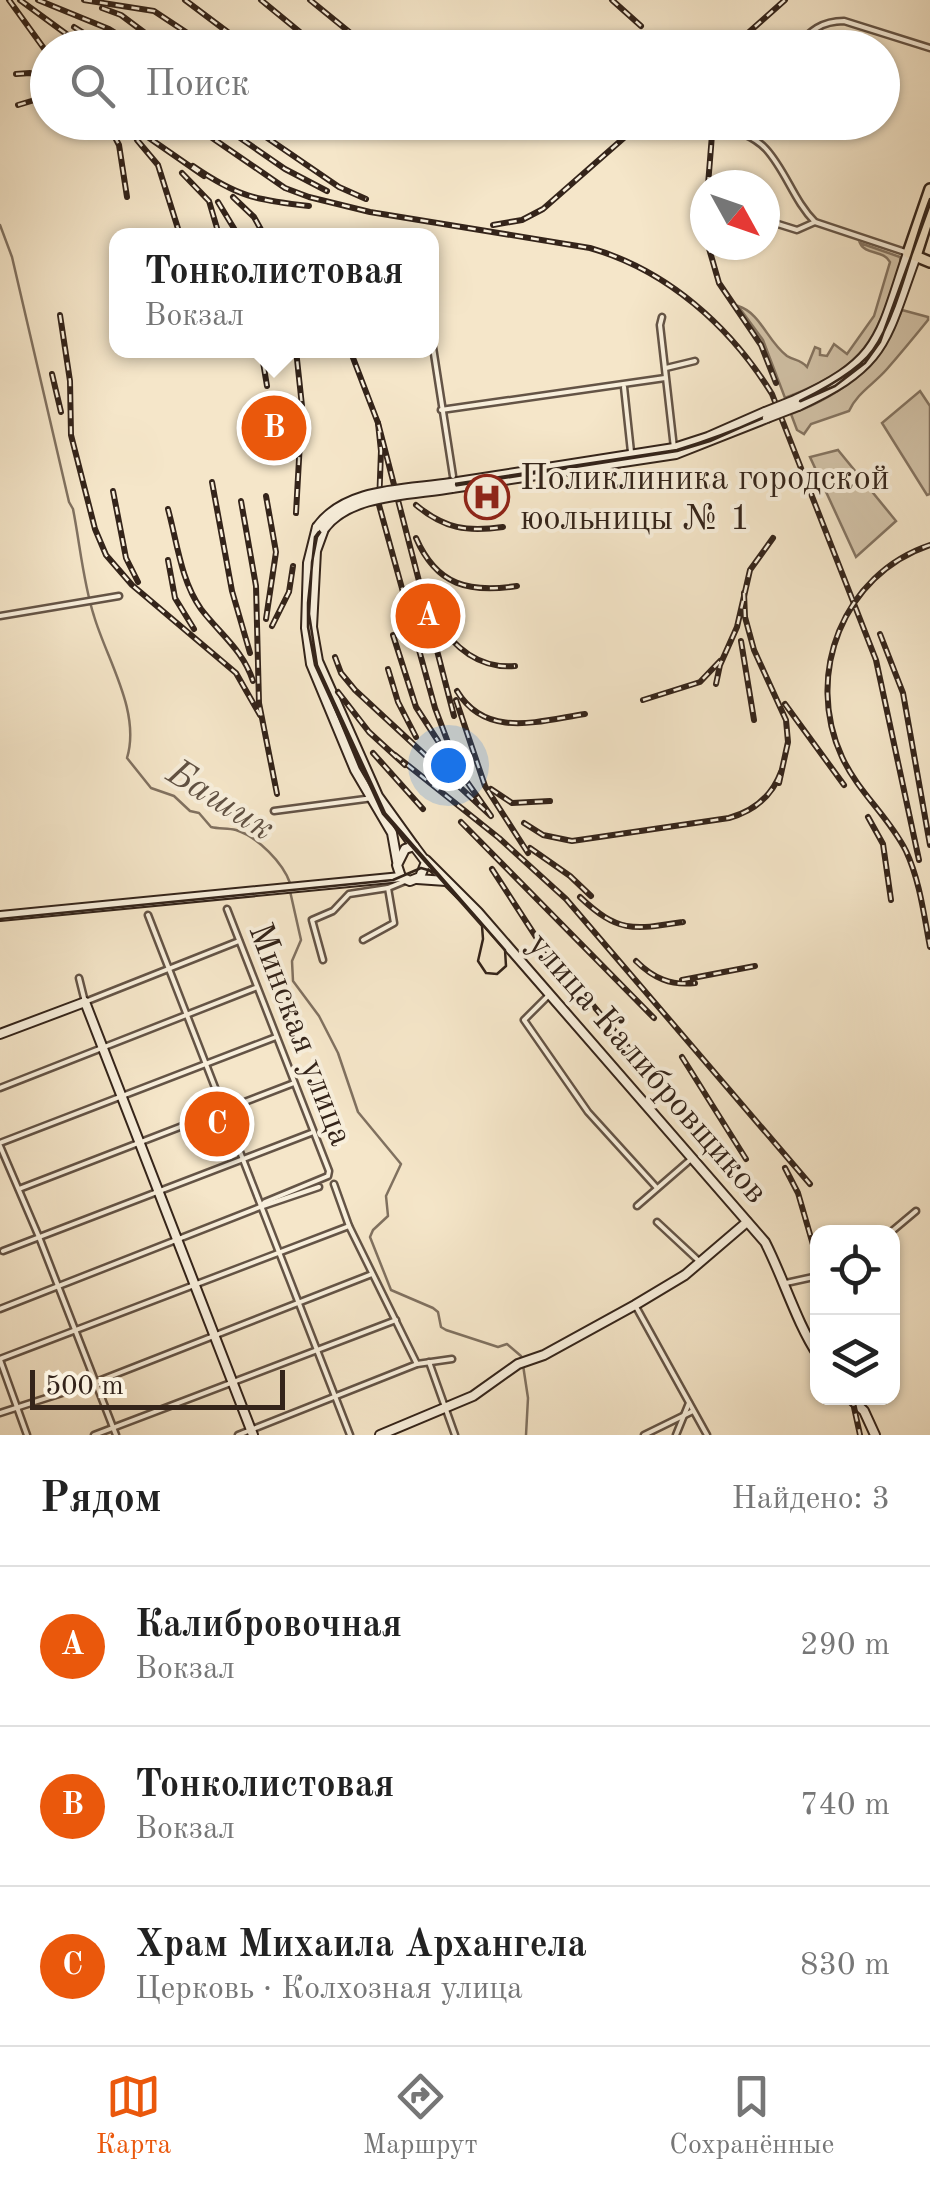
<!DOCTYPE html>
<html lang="ru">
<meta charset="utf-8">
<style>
body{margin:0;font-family:"Old Standard TT",serif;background:#f6f6f6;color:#222}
.controls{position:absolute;right:30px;bottom:30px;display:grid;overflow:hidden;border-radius:20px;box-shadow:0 2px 8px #0004}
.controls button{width:90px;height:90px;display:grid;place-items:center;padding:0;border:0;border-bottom:2px solid #e0e0e0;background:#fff;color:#222;font:50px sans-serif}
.compass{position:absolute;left:690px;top:170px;width:90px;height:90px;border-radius:50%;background:#fff;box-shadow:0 2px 8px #0004;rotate:130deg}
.scale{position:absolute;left:30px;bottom:25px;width:255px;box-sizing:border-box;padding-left:10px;border:5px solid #34241a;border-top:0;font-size:28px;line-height:35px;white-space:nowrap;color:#34241a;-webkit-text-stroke:8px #f8efdc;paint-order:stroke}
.you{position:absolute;left:448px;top:765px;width:35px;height:35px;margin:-25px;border:8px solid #fff;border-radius:50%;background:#1a73e8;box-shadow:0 0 0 15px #1a73e833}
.badge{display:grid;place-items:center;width:65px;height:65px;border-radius:50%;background:#ea580c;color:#fff;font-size:32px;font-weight:700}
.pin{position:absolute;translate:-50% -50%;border:5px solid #fff;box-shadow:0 2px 10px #0006}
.popup{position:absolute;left:109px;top:228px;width:330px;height:130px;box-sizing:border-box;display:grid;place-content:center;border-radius:20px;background:#fff;filter:drop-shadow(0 2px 8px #0005);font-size:32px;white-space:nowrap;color:#767676}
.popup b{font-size:38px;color:#222}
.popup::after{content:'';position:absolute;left:50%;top:100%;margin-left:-20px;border:20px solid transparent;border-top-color:#fff}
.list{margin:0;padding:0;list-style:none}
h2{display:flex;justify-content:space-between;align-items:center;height:130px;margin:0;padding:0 40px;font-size:42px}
h2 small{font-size:32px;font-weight:400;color:#767676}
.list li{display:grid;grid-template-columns:65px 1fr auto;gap:30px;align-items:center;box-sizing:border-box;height:160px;padding:0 40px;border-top:2px solid #e0e0e0}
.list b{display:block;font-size:38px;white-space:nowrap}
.list p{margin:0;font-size:32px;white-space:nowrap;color:#767676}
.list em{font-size:32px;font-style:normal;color:#767676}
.icon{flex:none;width:55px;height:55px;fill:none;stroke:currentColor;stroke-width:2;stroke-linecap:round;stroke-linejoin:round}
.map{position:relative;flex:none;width:930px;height:1435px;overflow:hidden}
.search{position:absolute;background:#fff;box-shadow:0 2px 8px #0004;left:30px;right:30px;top:30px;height:110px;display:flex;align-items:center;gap:25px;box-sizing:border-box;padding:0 35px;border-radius:55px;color:#767676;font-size:38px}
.sheet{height:610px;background:#fff}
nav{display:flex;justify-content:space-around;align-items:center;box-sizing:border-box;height:140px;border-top:2px solid #e0e0e0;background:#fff;font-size:28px;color:#767676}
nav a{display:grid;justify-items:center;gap:5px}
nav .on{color:#ea580c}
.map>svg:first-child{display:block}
</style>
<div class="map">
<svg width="930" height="1435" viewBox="0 0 930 1435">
<rect width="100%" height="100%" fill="#f5e6c9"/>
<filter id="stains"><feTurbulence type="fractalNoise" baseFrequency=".002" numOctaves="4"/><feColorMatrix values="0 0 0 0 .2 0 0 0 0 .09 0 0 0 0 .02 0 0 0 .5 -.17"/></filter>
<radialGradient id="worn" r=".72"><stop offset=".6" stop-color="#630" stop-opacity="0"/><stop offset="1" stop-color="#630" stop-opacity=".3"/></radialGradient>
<g fill="#d4c5ab" stroke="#847462" stroke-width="2.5">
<path d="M860,243L900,257L901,264C874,343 867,366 785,398L763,340L738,306C761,313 767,341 787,356C795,361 800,359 807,367L815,347L820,349V355L827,356L834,344L847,354L874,316L890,262C884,250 865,255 860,243Z"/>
<path d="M902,310L928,317V320C915,336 901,353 887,369C874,384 857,393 849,411L811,424L804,434L797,430L791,414C846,393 880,365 902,310Z"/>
<path d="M920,391L930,406V494L927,495L882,423Z"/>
<path d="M838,450L896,521L856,557L810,457Z"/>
</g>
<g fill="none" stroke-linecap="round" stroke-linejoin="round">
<g stroke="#807160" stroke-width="2.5">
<path d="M0,225L12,257L69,502L73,509C80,544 83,582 94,616C107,660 141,712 127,758L151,788L174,796L190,811L199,813L211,827C219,829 228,828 236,830C258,837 283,863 290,883"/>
<path d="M290,891L301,940L292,961L293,981L319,1016L338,1053L358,1112L401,1164L386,1196L388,1216L373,1230L370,1237L391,1290L433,1308L438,1312L441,1327L446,1330L498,1347L507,1344L521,1356"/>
<path d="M523,1365L528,1398L526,1435"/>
</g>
<defs>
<g id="street">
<path d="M794,48C810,32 820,21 844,21L930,48"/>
<path d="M709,122C729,128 752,134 766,149C786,171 794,201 815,222L908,253"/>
<path d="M765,220L797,230L815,222"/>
<path d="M662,317L660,325L674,448"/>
<path d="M432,341L453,476"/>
<path d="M666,368L695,361"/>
<path d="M624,387L631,452"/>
<path d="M441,410L665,378"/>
<path d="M0,616L119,596"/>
<path d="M274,811L373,798"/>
<path d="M148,915L350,1435"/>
<path d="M363,940L394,923L388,888"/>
<path d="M323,960L312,920L333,911L349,894L388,888L405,881"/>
<path d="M79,978L85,1002L239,941"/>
<path d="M549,995L524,1020L588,1112L657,1188"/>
<path d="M0,1088L255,988"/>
<path d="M0,1143L276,1037"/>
<path d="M0,1146L39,1237L116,1435"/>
<path d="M334,1184L349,1226L417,1364"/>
<path d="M19,1189L294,1083"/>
<path d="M637,1206L690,1160"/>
<path d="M260,1207L319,1187"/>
<path d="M657,1222L700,1262"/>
<path d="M891,1232L916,1211"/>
<path d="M3,1251L311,1133"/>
<path d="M786,1283L818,1276"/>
<path d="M635,1305L707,1435"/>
<path d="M0,1309L260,1207L265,1202L328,1176L329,1171L227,909"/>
<path d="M0,1359L349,1226"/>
<path d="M0,1360L27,1435"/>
<path d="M429,1362L455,1435"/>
<path d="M0,1413L96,1382L372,1274"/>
<path d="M94,1435L396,1320"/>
<path d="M238,1435L417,1364L452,1359"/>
<path d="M644,1435L693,1411"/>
<path d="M676,1435L689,1403"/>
</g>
<g id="secondary">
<path d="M795,400C882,360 879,339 908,253"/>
<path d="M798,406C887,365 884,343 916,256"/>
<path d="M451,483L674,448L708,437L765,412"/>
<path d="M452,488L676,454L767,418"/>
<path d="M317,527L308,563L306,628L311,664L355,770L392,833L397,861"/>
<path d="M324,529L316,551L312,627L318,661L378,796L414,846"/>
<path d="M414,846L426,862L420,877L410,881L401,877L397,865L405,849Z"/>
<path d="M426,860L478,912L765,1242C783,1277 797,1324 818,1355"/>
<path d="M417,879L446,881"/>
<path d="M0,916L401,877"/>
<path d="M0,1034L85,1002L253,1435"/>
<path d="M850,1398L864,1411L875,1435"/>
<path d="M380,1435L473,1396L518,1364L544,1355L635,1305L685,1275L747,1222"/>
</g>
<g id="primary">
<path d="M930,189L908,253L930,262"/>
<path d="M916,256L930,212"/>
</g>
</defs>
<use href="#street" stroke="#645446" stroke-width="9"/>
<use href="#secondary" stroke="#34241a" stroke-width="12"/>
<use href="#primary" stroke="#34241a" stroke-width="14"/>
<use href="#street" stroke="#f8efdc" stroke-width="4"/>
<use href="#secondary" stroke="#f8efdc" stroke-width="8"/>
<use href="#primary" stroke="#f5e6c9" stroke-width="9"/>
<g stroke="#34241a" stroke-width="2.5">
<path d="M930,199C913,242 898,315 873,350C846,389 724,436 677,450L362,498L335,510L315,537L308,603V627L315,665L383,814L482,926L483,939L478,961L486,973L497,974L506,966L505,950L385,813L317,665L309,614L312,562L317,537L331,516L345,506L363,500L677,451L710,441L835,386L865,363L880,342L930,204"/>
<path d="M0,919L393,880L421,868L435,872"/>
</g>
<defs>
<g id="rail">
<path d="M9,0L48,54"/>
<path d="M20,0L80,44"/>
<path d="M38,0L109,29L140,48"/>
<path d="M84,0L154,11L210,48"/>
<path d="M185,0L249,48"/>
<path d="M261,0L306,37L335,48"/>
<path d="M310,0L369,48"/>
<path d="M612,0L641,26"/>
<path d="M102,8L121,15L145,33"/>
<path d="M74,27L108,48"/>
<path d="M731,48L785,0"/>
<path d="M16,74L30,73L48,80"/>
<path d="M18,105L48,96"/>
<path d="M107,122L119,145L127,197"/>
<path d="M126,122L204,176"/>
<path d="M189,122L285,188L309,197L370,212L590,248C667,270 730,326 772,394L876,660L919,860"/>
<path d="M217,122L285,169L327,191"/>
<path d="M244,122L339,187L366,199"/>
<path d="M313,122L327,135"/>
<path d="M137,140L158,165L180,235"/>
<path d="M193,166C238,197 256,200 309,206"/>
<path d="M182,173L209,201L219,235"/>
<path d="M708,185L713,122"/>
<path d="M233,197L254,217L264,235"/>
<path d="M218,202L238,235"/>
<path d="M493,225L522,220L543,209L642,122"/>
<path d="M708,245L719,283L761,345L776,383"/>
<path d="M60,315L70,381L71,435L95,529L106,555L132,585L236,673L260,715"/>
<path d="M261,350L267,386"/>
<path d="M350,350L378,423L454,716"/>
<path d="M52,374L61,412"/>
<path d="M212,482L232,591L250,653"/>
<path d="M113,491L126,558L138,582"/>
<path d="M241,501L256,586L259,703L277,794"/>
<path d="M416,505C445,529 467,532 503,527"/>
<path d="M168,509C177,542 181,581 201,609C220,634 243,650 253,681"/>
<path d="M296,513L302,406L296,350"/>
<path d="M416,538C437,586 469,593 517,586"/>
<path d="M930,545C843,574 804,675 842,757C858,792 889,817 906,851C920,881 924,916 930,947"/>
<path d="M168,560L175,598L194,629"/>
<path d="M744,593L745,617L754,650L786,720L788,742L779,783"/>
<path d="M266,619L276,552L266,496"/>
<path d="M436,619C454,648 480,669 515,666"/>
<path d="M272,626L289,592L293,566"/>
<path d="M880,634L903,693L930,845"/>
<path d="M393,635L416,707L438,741"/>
<path d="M741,641L754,720"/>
<path d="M335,657L341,673L355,690L491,816L458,769L435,708L379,505L381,451L378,423"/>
<path d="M388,669L398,702L416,737"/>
<path d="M716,684L720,665L737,627L750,570L773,538"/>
<path d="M457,691C486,739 539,721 585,714"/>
<path d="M338,692L369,732L405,765"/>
<path d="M456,700L485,786L528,853"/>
<path d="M643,700L700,682L720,661"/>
<path d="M785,704L844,785"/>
<path d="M373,753L423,809"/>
<path d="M395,755L499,838L566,899L810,1184"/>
<path d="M491,789L512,803L550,801"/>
<path d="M868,817L883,844L891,900"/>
<path d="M461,822L654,1018"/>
<path d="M524,823L543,835L572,841L729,818C754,811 772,796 781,772"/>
<path d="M530,848L570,876L591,896"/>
<path d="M492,869L538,940L634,1054"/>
<path d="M580,897C618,933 633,930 683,922"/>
<path d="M636,961C653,978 671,986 695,983"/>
<path d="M682,980L755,966"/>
<path d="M682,1057L746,1159"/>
<path d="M785,1168L798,1193L818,1262"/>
<path d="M852,1398L860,1435"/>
</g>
</defs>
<use href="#rail" stroke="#34241a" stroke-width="6"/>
<use href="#rail" stroke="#f8efdc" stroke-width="2.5" stroke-dasharray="8" stroke-linecap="butt"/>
<defs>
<g id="secondary-bridge">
<path d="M765,412L795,400"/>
<path d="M767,418L798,406"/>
<path d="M317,527C346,487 406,490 451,483"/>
<path d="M324,529C349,494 411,495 452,488"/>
</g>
</defs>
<use href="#secondary-bridge" stroke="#34241a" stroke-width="12" stroke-linecap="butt"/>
<use href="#secondary-bridge" stroke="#f8efdc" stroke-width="8"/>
</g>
<defs>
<symbol id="hospital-ring" viewBox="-11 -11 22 22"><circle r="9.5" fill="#f8efdc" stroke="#8f2418" stroke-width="1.5"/><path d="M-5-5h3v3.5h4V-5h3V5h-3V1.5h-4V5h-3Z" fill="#8f2418"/></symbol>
</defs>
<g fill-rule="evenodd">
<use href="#hospital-ring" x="462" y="472" width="50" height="50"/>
</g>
<g text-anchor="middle" stroke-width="8" stroke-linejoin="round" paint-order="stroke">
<g font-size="35" fill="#34241a" stroke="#f8efdc" text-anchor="start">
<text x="520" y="489">Поликлиника городской<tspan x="520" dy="40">юольницы № 1</tspan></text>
</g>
<g font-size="35" fill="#34241a" stroke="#f8efdc">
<text transform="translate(302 1034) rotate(69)" y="12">Минская улица</text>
<text transform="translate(649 1067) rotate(49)" y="12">улица Калибровщиков</text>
</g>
<g font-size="38" font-style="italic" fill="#605143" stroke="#f8efdc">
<text transform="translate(222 799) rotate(32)" y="13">Башик</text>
</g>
</g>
<rect width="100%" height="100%" filter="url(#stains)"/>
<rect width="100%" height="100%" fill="url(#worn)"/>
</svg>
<div class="controls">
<button><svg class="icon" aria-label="locate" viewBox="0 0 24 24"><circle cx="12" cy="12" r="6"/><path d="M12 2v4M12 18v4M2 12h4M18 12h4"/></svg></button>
<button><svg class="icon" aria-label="layers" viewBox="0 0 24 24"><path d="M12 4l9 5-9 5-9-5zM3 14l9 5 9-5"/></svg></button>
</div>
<svg class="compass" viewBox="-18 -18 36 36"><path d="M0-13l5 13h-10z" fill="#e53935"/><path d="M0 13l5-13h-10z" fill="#767676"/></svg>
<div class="scale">500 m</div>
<div class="you"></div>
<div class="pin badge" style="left:428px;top:616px">A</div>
<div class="pin badge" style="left:274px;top:428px">B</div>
<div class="popup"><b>Тонколистовая</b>Вокзал</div>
<div class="pin badge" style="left:217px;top:1124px">C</div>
<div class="search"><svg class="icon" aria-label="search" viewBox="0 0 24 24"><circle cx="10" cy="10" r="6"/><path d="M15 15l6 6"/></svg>Поиск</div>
</div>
<section class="sheet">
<h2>Рядом<small>Найдено: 3</small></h2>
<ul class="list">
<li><span class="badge">A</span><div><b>Калибровочная</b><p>Вокзал</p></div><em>290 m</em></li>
<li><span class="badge">B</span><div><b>Тонколистовая</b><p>Вокзал</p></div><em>740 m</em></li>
<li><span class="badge">C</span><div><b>Храм Михаила Архангела</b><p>Церковь · Колхозная улица</p></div><em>830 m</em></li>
</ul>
</section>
<nav>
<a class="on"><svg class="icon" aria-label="map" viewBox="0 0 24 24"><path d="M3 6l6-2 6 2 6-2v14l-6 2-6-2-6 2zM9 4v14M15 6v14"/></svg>Карта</a>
<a><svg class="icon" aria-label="directions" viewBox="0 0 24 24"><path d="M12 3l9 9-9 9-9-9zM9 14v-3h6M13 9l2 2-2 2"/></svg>Маршрут</a>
<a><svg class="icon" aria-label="saved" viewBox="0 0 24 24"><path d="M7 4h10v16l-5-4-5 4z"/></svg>Сохранённые</a>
</nav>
